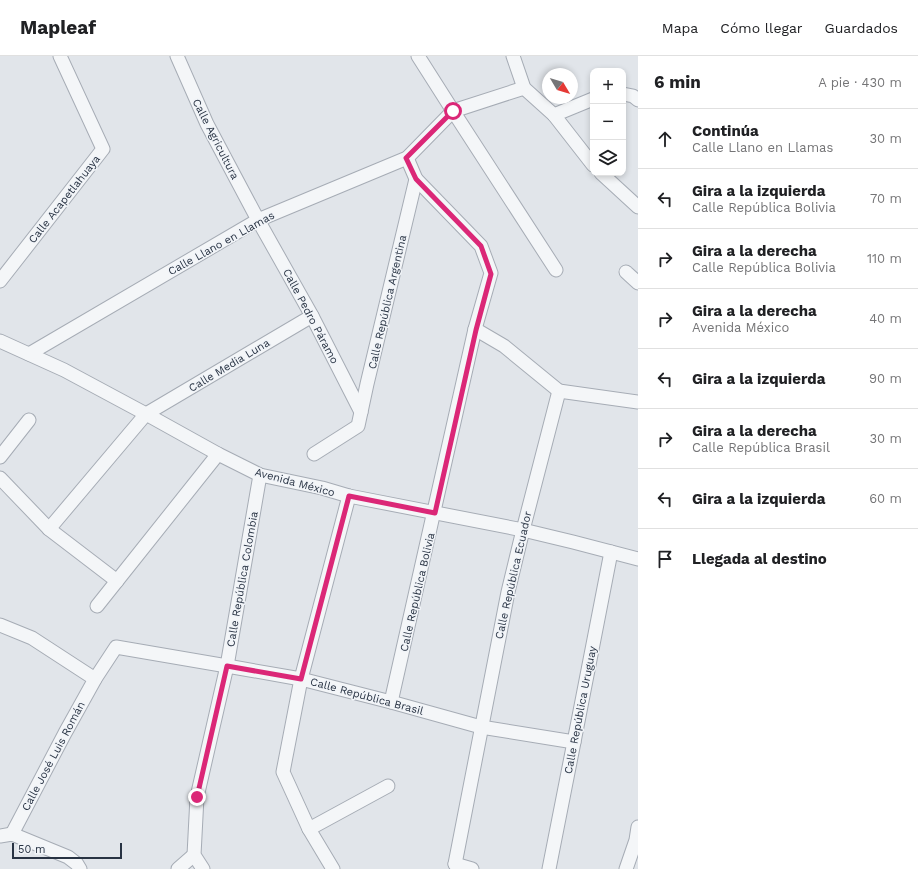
<!DOCTYPE html>
<html lang="es">
<meta charset="utf-8">
<style>
body{margin:0;font-family:"Work Sans",sans-serif;background:#f6f6f6;color:#202124}
.controls{position:absolute;right:12px;top:12px;display:grid;overflow:hidden;border-radius:8px;box-shadow:0 2px 6px #0003}
.controls button{width:36px;height:36px;display:grid;place-items:center;padding:0;border:0;border-bottom:1px solid #e0e0e0;background:#fff;color:#202124;font:20px sans-serif}
.compass{position:absolute;left:542px;top:12px;width:36px;height:36px;border-radius:50%;background:#fff;box-shadow:0 2px 6px #0003;rotate:128deg}
.scale{position:absolute;left:12px;bottom:10px;width:110px;box-sizing:border-box;padding-left:4px;border:2px solid #283343;border-top:0;font-size:11px;line-height:14px;white-space:nowrap;color:#283343;-webkit-text-stroke:3px #f1f4f8;paint-order:stroke}
.stop{position:absolute;width:12px;height:12px;margin:-9px;border:3px solid #db2777;border-radius:50%;background:#fff}
.stop.end{background:#db2777;border-color:#fff;box-shadow:0 1px 4px #0008}
.list{margin:0;padding:0;list-style:none}
h2{display:flex;justify-content:space-between;align-items:center;height:52px;margin:0;padding:0 16px;font-size:17px}
h2 small{font-size:13px;font-weight:400;color:#757577}
.list li{display:grid;grid-template-columns:26px 1fr auto;gap:12px;align-items:center;box-sizing:border-box;height:60px;padding:0 16px;border-top:1px solid #e0e0e0}
.list b{display:block;font-size:15px;white-space:nowrap}
.list p{margin:0;font-size:13px;white-space:nowrap;color:#757577}
.list em{font-size:13px;font-style:normal;color:#757577}
.icon{flex:none;width:22px;height:22px;fill:none;stroke:currentColor;stroke-width:2;stroke-linecap:round;stroke-linejoin:round}
.map{position:relative;flex:none;width:638px;height:813px;overflow:hidden}
header{display:flex;align-items:center;gap:24px;box-sizing:border-box;height:56px;padding:0 20px;background:#fff;border-bottom:1px solid #e0e0e0}
header strong{font-size:19px}
nav{display:flex;gap:22px;margin-inline-start:auto;font-size:14px}
main{display:flex}
aside{flex:1;background:#fff}
.map>svg:first-child{display:block}
</style>
<header>
<strong>Mapleaf</strong>
<nav><a>Mapa</a><a>Cómo llegar</a><a>Guardados</a></nav>
</header>
<main>
<div class="map">
<svg width="638" height="813" viewBox="0 0 638 813">
<rect width="100%" height="100%" fill="#e1e5ea"/>
<g fill="none" stroke-linecap="round" stroke-linejoin="round">
<defs>
<g id="street">
<path d="M177,0L207,68L258,164L312,260L361,356"/>
<path d="M418,0L453,55L556,214"/>
<path d="M513,0L524,32L554,59L593,109"/>
<path d="M623,38L633,40L638,44"/>
<path d="M554,59L593,43"/>
<path d="M601,117L638,151"/>
<path d="M626,216L638,227"/>
<path d="M0,225L103,93L60,0"/>
<path d="M475,273L504,290L559,335"/>
<path d="M0,285L64,314L146,358L218,398L260,419L322,432L349,440L523,474L573,486L638,503"/>
<path d="M29,298L258,164L407,102L453,55L524,32"/>
<path d="M559,335L638,346"/>
<path d="M314,398L358,370L367,328L416,123"/>
<path d="M0,401L29,364"/>
<path d="M0,422L49,473L117,525"/>
<path d="M49,473L146,358L312,260"/>
<path d="M97,550L218,398"/>
<path d="M0,569L32,582L95,623"/>
<path d="M391,646L475,273L491,217L481,190L416,123L407,102"/>
<path d="M309,773L388,730"/>
<path d="M12,778L65,677L95,623L116,591L227,610L301,623L391,646L481,671L574,686"/>
<path d="M0,780L12,778L68,801L77,808L80,813"/>
<path d="M455,808L508,536L523,474L559,335"/>
<path d="M455,808L472,813"/>
<path d="M178,813L194,799"/>
<path d="M203,813L194,799L197,741L227,610L260,419"/>
<path d="M333,813L309,773L283,716L301,623L349,440"/>
<path d="M549,813L574,686L611,496"/>
<path d="M626,813L636,784L638,771"/>
</g>
</defs>
<use href="#street" stroke="#a6acb5" stroke-width="15"/>
<use href="#street" stroke="#f4f6f8" stroke-width="13"/>
</g>
<g fill="none" stroke-linecap="round" stroke-linejoin="round">
<path stroke="#db2777" stroke-width="5" d="M197,741L227,610L301,623L349,440L435,457L476,274L491,218L481,190L416,123L406,102L453,55"/>
</g>
<g text-anchor="middle" stroke-width="3" stroke-linejoin="round" paint-order="stroke">
<g font-size="11" fill="#283343" stroke="#f1f4f8">
<text transform="translate(216 83) rotate(63)" y="4">Calle Agricultura</text>
<text transform="translate(64 143) rotate(-52)" y="4">Calle Acapetlahuaya</text>
<text transform="translate(221 187) rotate(-29)" y="4">Calle Llano en Llamas</text>
<text transform="translate(387 246) rotate(-77)" y="4">Calle República Argentina</text>
<text transform="translate(311 260) rotate(62)" y="4">Calle Pedro Páramo</text>
<text transform="translate(229 309) rotate(-31)" y="4">Calle Media Luna</text>
<text transform="translate(295 426) rotate(15)" y="4">Avenida México</text>
<text transform="translate(513 519) rotate(-77)" y="4">Calle República Ecuador</text>
<text transform="translate(242 523) rotate(-80)" y="4">Calle República Colombia</text>
<text transform="translate(417 536) rotate(-77)" y="4">Calle República Bolivia</text>
<text transform="translate(367 640) rotate(15)" y="4">Calle República Brasil</text>
<text transform="translate(580 654) rotate(-79)" y="4">Calle República Uruguay</text>
<text transform="translate(53 700) rotate(-62)" y="4">Calle José Luis Román</text>
</g>
</g>
</svg>
<div class="controls">
<button>+</button>
<button>−</button>
<button><svg class="icon" aria-label="layers" viewBox="0 0 24 24"><path d="M12 4l9 5-9 5-9-5zM3 14l9 5 9-5"/></svg></button>
</div>
<svg class="compass" viewBox="-18 -18 36 36"><path d="M0-13l5 13h-10z" fill="#e53935"/><path d="M0 13l5-13h-10z" fill="#757577"/></svg>
<div class="scale">50 m</div>
<div class="stop" style="left:453px;top:55px"></div>
<div class="stop end" style="left:197px;top:741px"></div>
</div>
<aside>
<h2>6 min<small>A pie · 430 m</small></h2>
<ul class="list">
<li><svg class="icon" aria-label="ahead" viewBox="0 0 24 24"><path d="M12 20V5M6 11l6-6 6 6"/></svg><div><b>Continúa</b><p>Calle Llano en Llamas</p></div><em>30 m</em></li>
<li><svg class="icon" aria-label="left" viewBox="0 0 24 24"><path d="M17 20v-9H6M10 6l-5 5 5 5"/></svg><div><b>Gira a la izquierda</b><p>Calle República Bolivia</p></div><em>70 m</em></li>
<li><svg class="icon" aria-label="right" viewBox="0 0 24 24"><path d="M7 20v-9h11M14 6l5 5-5 5"/></svg><div><b>Gira a la derecha</b><p>Calle República Bolivia</p></div><em>110 m</em></li>
<li><svg class="icon" aria-label="right" viewBox="0 0 24 24"><path d="M7 20v-9h11M14 6l5 5-5 5"/></svg><div><b>Gira a la derecha</b><p>Avenida México</p></div><em>40 m</em></li>
<li><svg class="icon" aria-label="left" viewBox="0 0 24 24"><path d="M17 20v-9H6M10 6l-5 5 5 5"/></svg><div><b>Gira a la izquierda</b></div><em>90 m</em></li>
<li><svg class="icon" aria-label="right" viewBox="0 0 24 24"><path d="M7 20v-9h11M14 6l5 5-5 5"/></svg><div><b>Gira a la derecha</b><p>Calle República Brasil</p></div><em>30 m</em></li>
<li><svg class="icon" aria-label="left" viewBox="0 0 24 24"><path d="M17 20v-9H6M10 6l-5 5 5 5"/></svg><div><b>Gira a la izquierda</b></div><em>60 m</em></li>
<li><svg class="icon" aria-label="arrive" viewBox="0 0 24 24"><path d="M6 21V4h12l-3 4 3 4H6"/></svg><div><b>Llegada al destino</b></div></li>
</ul>
</aside>
</main>
